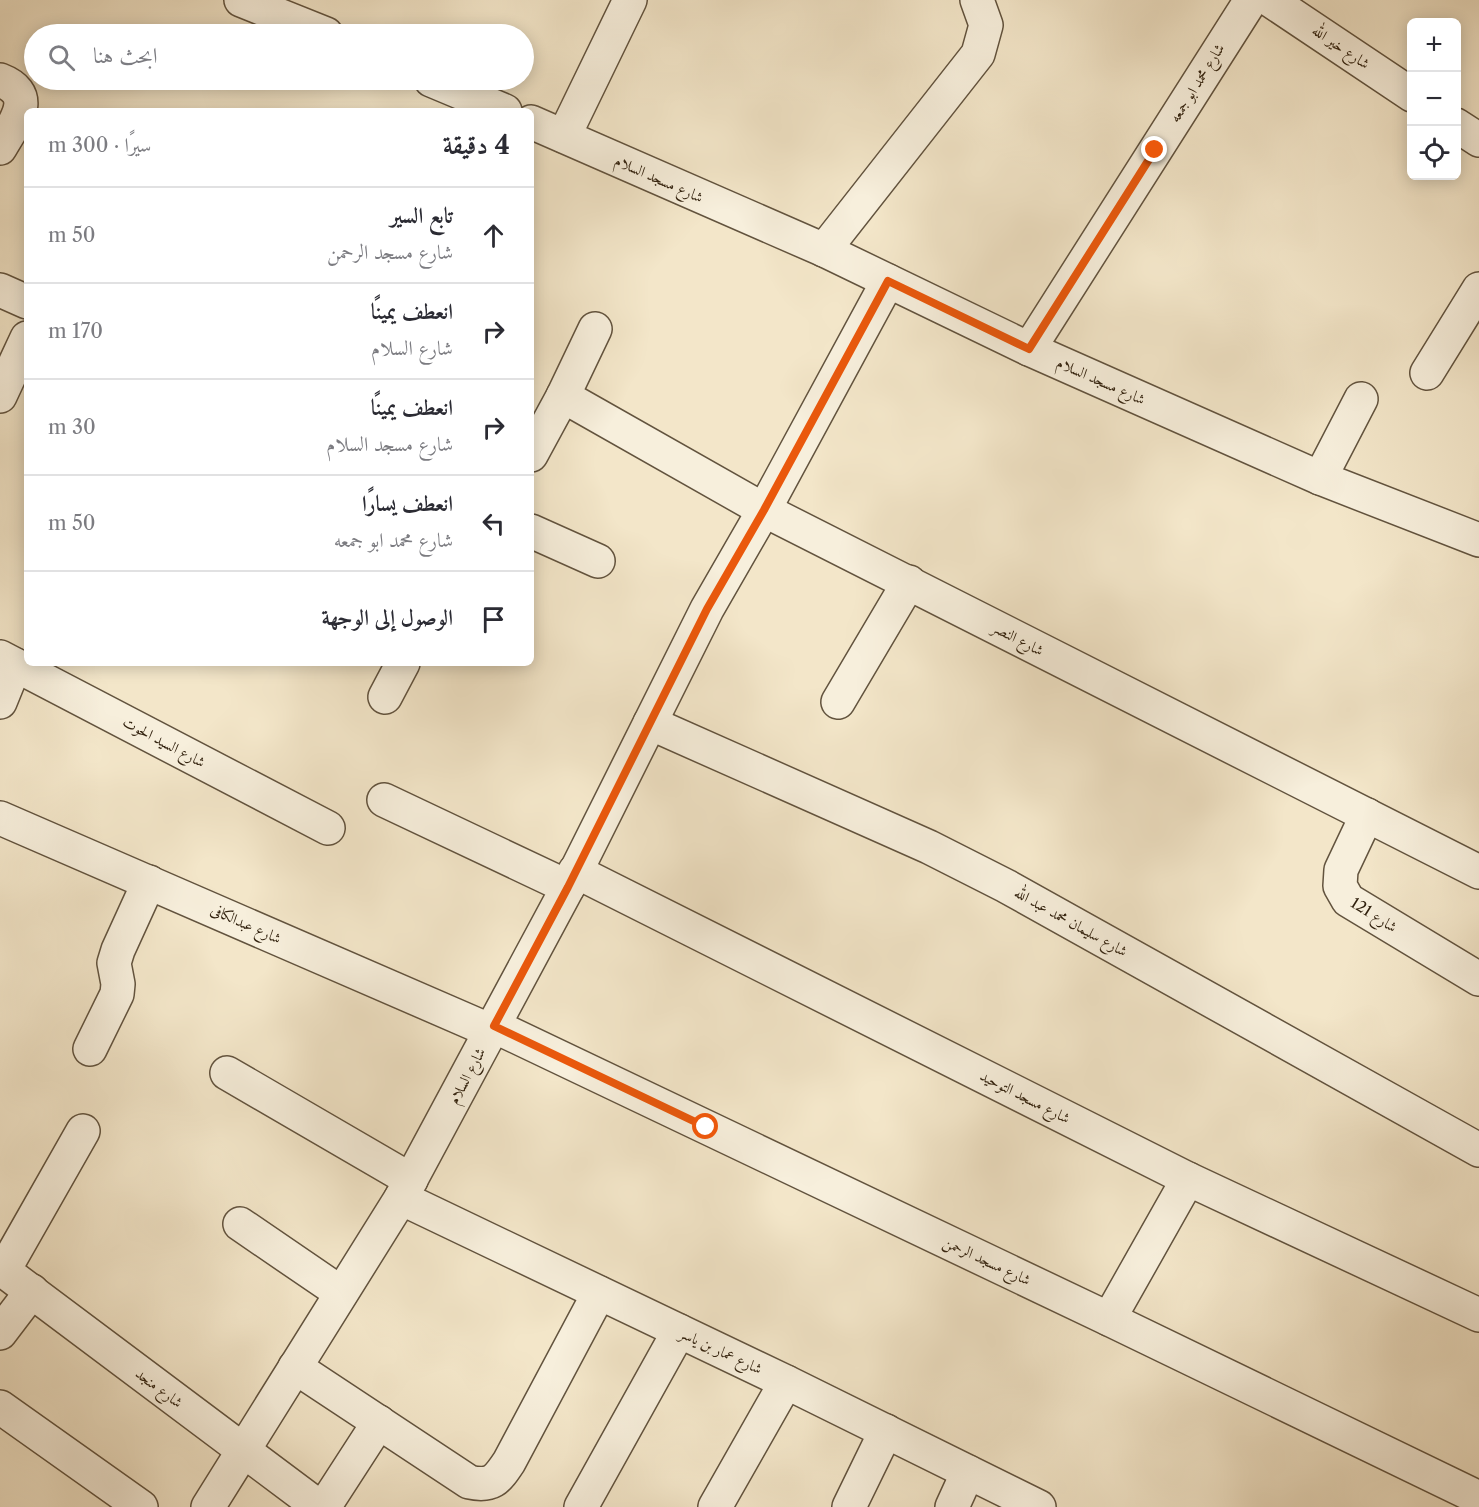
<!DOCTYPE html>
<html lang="ar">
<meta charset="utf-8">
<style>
body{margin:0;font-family:"Libre Caslon Text",Amiri,serif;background:#f2f2f3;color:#2b2b33;direction:rtl}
.controls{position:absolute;right:18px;top:18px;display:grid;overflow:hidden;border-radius:9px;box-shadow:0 3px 15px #0003}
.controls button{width:54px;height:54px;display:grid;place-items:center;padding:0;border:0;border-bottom:2px solid #e1e1e2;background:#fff;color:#2b2b33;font:30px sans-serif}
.stop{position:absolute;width:18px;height:18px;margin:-14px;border:4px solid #ea580c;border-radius:50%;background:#fff}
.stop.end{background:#ea580c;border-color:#fff;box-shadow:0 2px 6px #0008}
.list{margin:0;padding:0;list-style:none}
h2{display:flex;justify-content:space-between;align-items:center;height:78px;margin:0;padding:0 24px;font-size:26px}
h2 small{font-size:20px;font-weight:400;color:#7c7c81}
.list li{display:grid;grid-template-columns:39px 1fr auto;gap:18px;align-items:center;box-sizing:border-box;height:96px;padding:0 24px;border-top:2px solid #e1e1e2}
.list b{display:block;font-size:22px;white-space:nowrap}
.list p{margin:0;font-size:20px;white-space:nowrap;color:#7c7c81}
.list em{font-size:20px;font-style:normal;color:#7c7c81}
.icon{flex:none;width:33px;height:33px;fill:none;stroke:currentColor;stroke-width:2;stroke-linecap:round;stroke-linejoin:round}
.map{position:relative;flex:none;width:1479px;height:1507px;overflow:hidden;direction:ltr}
.search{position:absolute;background:#fff;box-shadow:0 3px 15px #0003;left:24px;top:24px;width:510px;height:66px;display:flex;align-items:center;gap:15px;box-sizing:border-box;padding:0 21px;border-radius:33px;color:#7c7c81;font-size:22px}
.panel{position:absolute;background:#fff;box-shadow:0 3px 15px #0003;left:24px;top:108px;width:510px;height:558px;border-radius:9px;direction:rtl}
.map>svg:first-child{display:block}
</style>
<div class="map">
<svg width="1479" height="1507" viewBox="0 0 1479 1507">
<rect width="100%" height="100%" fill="#f3e6c9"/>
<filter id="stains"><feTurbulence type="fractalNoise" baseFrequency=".00333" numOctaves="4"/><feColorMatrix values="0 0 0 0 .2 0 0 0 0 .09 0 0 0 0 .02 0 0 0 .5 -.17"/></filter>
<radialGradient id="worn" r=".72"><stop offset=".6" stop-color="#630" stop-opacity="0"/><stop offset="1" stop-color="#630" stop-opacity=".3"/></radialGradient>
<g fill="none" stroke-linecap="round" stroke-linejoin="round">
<defs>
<g id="minor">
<path d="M241,0L326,34"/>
<path d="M1270,0L1412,95"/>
<path d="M0,80C39,95 14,123 0,148"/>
<path d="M431,80L505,111"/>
<path d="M531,122L824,250L1029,349L1320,478L1479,540"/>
<path d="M1456,125L1479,140"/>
<path d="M564,136L630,0"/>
<path d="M824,250L978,54L986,25L977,0"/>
<path d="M0,290L27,302"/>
<path d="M1029,349L1251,0"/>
<path d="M1427,373L1479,289"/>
<path d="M0,396L27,338"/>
<path d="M563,396L764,510L1479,872"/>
<path d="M531,455L563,396L595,329"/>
<path d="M1320,478L1361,399"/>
<path d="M531,531L598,561"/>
<path d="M0,657L328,828"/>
<path d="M385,697L403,663"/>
<path d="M0,702L15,665"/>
<path d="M838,702L909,582"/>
<path d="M650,723L929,847L1006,886L1479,1150"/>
<path d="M384,800L568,887"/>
<path d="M1367,815L1341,870L1340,886L1348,900L1479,979"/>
<path d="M0,818L491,1031"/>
<path d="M575,871L1188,1179L1479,1315"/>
<path d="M494,1026L1109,1319L1479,1498"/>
<path d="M90,1049L117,994L118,984L114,963L118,950L149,882"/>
<path d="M227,1073L411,1180"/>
<path d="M401,1198L786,1382L1039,1507"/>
<path d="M240,1224L341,1293"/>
<path d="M0,1268L319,1507"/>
<path d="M4,1270L83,1131"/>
<path d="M1109,1319L1188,1179"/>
<path d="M0,1333L32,1291"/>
<path d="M295,1367L469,1482C492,1487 497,1480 509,1462L599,1293"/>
<path d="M0,1407L141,1507"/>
<path d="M208,1507L401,1198L568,887L707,609L764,510L888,281"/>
<path d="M324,1507L379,1422"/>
<path d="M581,1507L679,1331"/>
<path d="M715,1507L786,1382"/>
<path d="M849,1507L886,1431"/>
<path d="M952,1507L968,1472"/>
</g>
</defs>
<use href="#minor" stroke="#62533e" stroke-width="36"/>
<use href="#minor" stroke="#f7efdc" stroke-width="33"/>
</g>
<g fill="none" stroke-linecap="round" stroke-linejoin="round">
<path stroke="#ea580c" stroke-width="8" d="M706,1127L494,1026L568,887L707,609L764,510L888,281L1029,349L1155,150"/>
</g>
<g text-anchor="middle" stroke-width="4.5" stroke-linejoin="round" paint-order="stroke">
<g font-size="15" fill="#32220f" stroke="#f7efdc">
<text transform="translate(1341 47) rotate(34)" y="5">شارع خير الله</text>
<text transform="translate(1197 83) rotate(-58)" y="5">شارع محمد ابو جمعه</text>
<text transform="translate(659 179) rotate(24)" y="5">شارع مسجد السلام</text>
<text transform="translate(1101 381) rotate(24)" y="5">شارع مسجد السلام</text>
<text transform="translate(1018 639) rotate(27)" y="5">شارع النصر</text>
<text transform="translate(164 742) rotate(28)" y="5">شارع السيد الحوت</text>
<text transform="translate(1374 915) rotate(32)" y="5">شارع 121</text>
<text transform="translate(1071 922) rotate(29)" y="5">شارع سليمان محمد عبد الله</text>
<text transform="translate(246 924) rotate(24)" y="5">شارع عبدالكافى</text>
<text transform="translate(467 1076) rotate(-62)" y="5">شارع السلام</text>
<text transform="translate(1025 1097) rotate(27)" y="5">شارع مسجد التوحيد</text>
<text transform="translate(987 1261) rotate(25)" y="5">شارع مسجد الرحمن</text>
<text transform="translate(721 1351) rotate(25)" y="5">شارع عمار بن ياسر</text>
<text transform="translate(159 1388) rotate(37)" y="5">شارع منجد</text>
</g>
</g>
<rect width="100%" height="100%" filter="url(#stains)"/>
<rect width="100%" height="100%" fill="url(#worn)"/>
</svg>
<div class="controls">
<button>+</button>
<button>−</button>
<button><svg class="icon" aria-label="locate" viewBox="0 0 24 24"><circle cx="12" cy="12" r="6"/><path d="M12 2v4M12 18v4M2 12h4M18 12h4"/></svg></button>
</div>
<div class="stop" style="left:706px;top:1127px"></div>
<div class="stop end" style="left:1155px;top:150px"></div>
<div class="search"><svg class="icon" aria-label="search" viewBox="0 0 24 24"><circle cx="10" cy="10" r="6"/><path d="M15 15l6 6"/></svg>ابحث هنا</div>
<section class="panel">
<h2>4 دقيقة<small>سيرًا · 300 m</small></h2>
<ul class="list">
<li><svg class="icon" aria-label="ahead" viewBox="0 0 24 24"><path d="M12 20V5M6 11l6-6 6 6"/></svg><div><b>تابع السير</b><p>شارع مسجد الرحمن</p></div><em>50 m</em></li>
<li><svg class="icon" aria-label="right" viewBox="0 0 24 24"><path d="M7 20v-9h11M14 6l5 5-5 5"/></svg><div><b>انعطف يمينًا</b><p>شارع السلام</p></div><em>170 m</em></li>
<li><svg class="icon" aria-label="right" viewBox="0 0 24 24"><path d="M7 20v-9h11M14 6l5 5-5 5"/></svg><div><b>انعطف يمينًا</b><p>شارع مسجد السلام</p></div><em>30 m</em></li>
<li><svg class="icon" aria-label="left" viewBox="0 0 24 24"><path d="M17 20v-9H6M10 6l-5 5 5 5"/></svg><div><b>انعطف يسارًا</b><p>شارع محمد ابو جمعه</p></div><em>50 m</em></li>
<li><svg class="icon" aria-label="arrive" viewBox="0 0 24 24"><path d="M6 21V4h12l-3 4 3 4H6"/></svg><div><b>الوصول إلى الوجهة</b></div></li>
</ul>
</section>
</div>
